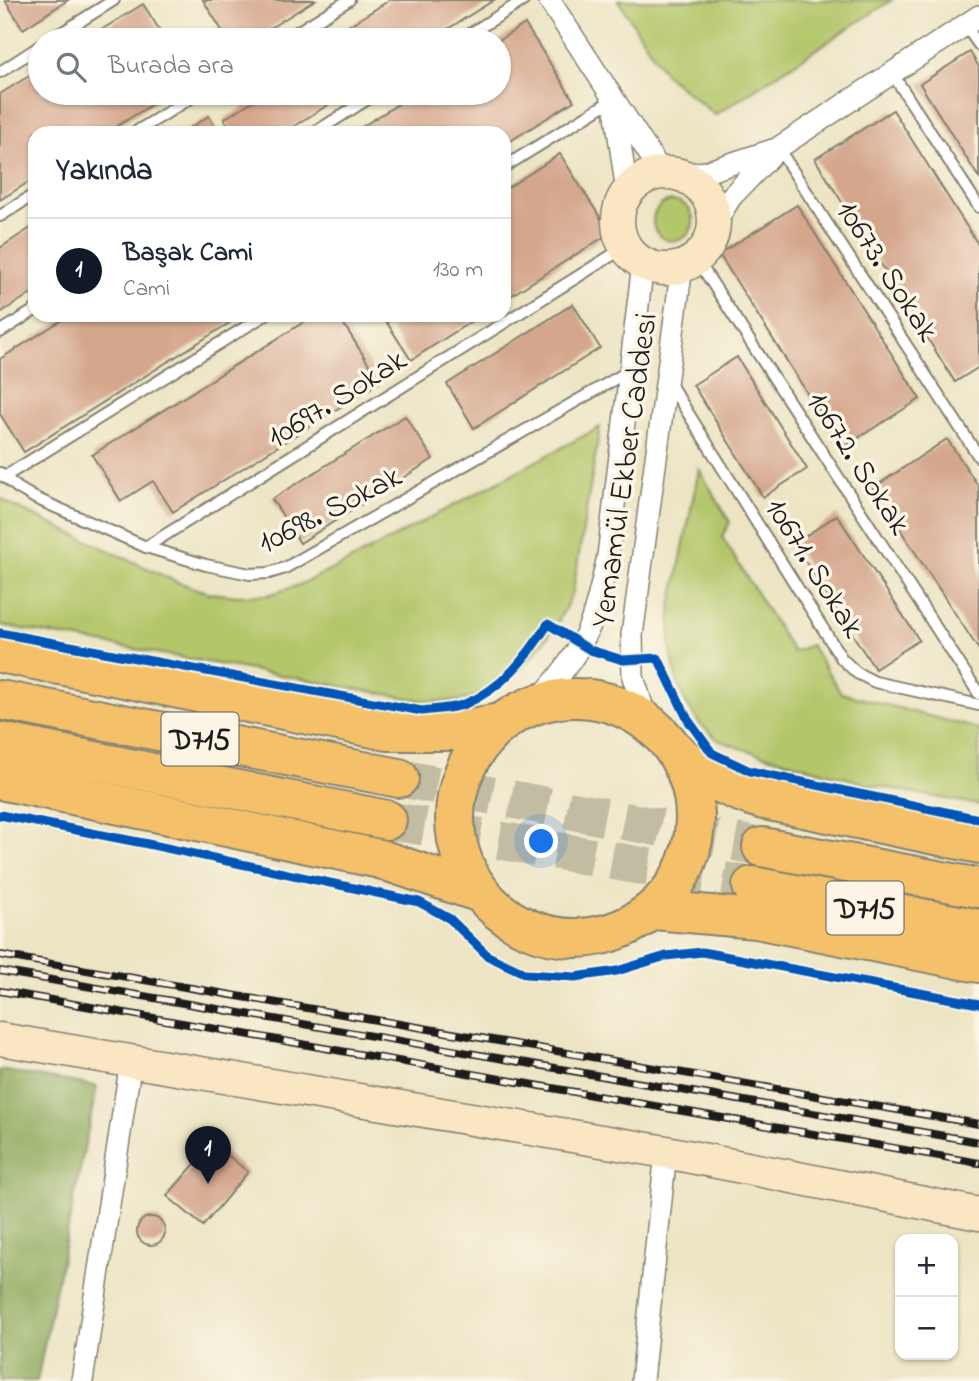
<!DOCTYPE html>
<html lang="tr">
<meta charset="utf-8">
<style>
body{margin:0;font-family:"Indie Flower",sans-serif;background:#f2f2f3;color:#1f2937}
.controls{position:absolute;right:21px;bottom:21px;display:grid;overflow:hidden;border-radius:14px;box-shadow:0 2px 5px #0004}
.controls button{width:63px;height:63px;display:grid;place-items:center;padding:0;border:0;border-bottom:2px solid #e0e1e3;background:#fff;color:#1f2937;font:35px sans-serif}
.you{position:absolute;left:542px;top:842px;width:24px;height:24px;margin:-18px;border:5px solid #fff;border-radius:50%;background:#1a73e8;box-shadow:0 0 0 10px #1a73e833}
.badge{display:grid;place-items:center;width:46px;height:46px;border-radius:50%;background:#111827;color:#fff;font-size:23px;font-weight:700}
.pin{position:absolute;translate:-50% -58px;filter:drop-shadow(0 2px 4px #0008)}
.pin::after{content:'';position:absolute;top:37px;width:24px;height:21px;background:inherit;clip-path:polygon(0 0,100% 0,50% 100%)}
.list{margin:0;padding:0;list-style:none}
h2{display:flex;justify-content:space-between;align-items:center;height:91px;margin:0;padding:0 28px;font-size:30px}
h2 small{font-size:23px;font-weight:400;color:#747a83}
.list li{display:grid;grid-template-columns:46px 1fr auto;gap:21px;align-items:center;box-sizing:border-box;height:105px;padding:0 28px;border-top:2px solid #e0e1e3}
.list b{display:block;font-size:26px;white-space:nowrap}
.list p{margin:0;font-size:23px;white-space:nowrap;color:#747a83}
.list em{font-size:23px;font-style:normal;color:#747a83}
.icon{flex:none;width:38px;height:38px;fill:none;stroke:currentColor;stroke-width:2;stroke-linecap:round;stroke-linejoin:round}
.map{position:relative;flex:none;width:979px;height:1381px;overflow:hidden}
.search{position:absolute;background:#fff;box-shadow:0 2px 5px #0004;left:28px;top:28px;width:483px;height:77px;display:flex;align-items:center;gap:18px;box-sizing:border-box;padding:0 24px;border-radius:38px;color:#747a83;font-size:26px}
.panel{position:absolute;background:#fff;box-shadow:0 2px 5px #0004;left:28px;top:126px;width:483px;height:196px;border-radius:21px}
.map>svg:first-child{display:block}
</style>
<div class="map">
<svg width="979" height="1381" viewBox="0 0 979 1381">
<rect width="100%" height="100%" fill="#fcf5e5"/>
<filter id="ink" filterUnits="userSpaceOnUse"><feTurbulence type="fractalNoise" baseFrequency=".0143" numOctaves="2"/><feDisplacementMap in="SourceGraphic" scale="14" xChannelSelector="R" yChannelSelector="G"/><feConvolveMatrix kernelMatrix="1 2 1 2 8 2 1 2 1" color-interpolation-filters="sRGB"/></filter>
<filter id="wash" filterUnits="userSpaceOnUse"><feTurbulence type="fractalNoise" baseFrequency=".00686" numOctaves="4" result="noise"/><feDisplacementMap in="SourceGraphic" scale="28" xChannelSelector="R" yChannelSelector="G"/><feGaussianBlur stdDeviation="1.57" result="paint"/><feColorMatrix in="noise" values="0 0 0 0 0 0 0 0 0 0 0 0 0 0 0 0 0 1.4 0 .05"/><feComposite in="paint" operator="in"/></filter>
<g filter="url(#wash)">
<rect width="100%" height="100%" fill="#ece4c3"/>
<g fill="#b4c66a" stroke="#687143" stroke-width="2">
<path d="M618,0H892L715,115L665,74Z"/>
<circle cx="673" cy="221" r="20"/>
<path d="M600,427L573,591C555,635 517,686 467,699C452,703 435,701 419,700L0,625V498L15,507L177,582L209,593L237,596L268,595L299,585L344,564Z"/>
<path d="M699,469L730,522L722,537L793,652L811,645L841,693L979,729V805L867,784L740,748L718,740L700,724L685,702L676,677L670,644L671,607Z"/>
</g>
<path fill="#8fab5e" stroke="#56643d" stroke-width="2" d="M0,1070L97,1086L37,1381H0Z"/>
<g id="blocks">
<g fill="#d4a68c">
<path d="M5,0H68L23,29Z"/>
<path d="M203,0H315L251,40H228Z"/>
<path d="M390,0H494L430,40H326Z"/>
<path d="M143,4L166,40H85Z"/>
<path d="M525,24L574,101L504,145V133H352L416,93H499V40Z"/>
<path d="M970,52L979,67V178L920,84Z"/>
<path d="M40,69V93H170L106,133H35V178L0,200V94Z"/>
<path d="M253,93H347L283,133H233L224,119L256,99Z"/>
<path d="M893,110L979,246V367L955,382L815,159Z"/>
<path d="M209,116L219,133H182Z"/>
<path d="M560,154L610,233L504,300V190Z"/>
<path d="M797,205L920,399L842,448L719,254Z"/>
<path d="M35,225V291L0,313V248Z"/>
<path d="M573,304L600,348L474,428L447,384Z"/>
<path d="M70,315H242L24,452L0,414V359Z"/>
<path d="M315,315H338L380,382L173,512L153,481L121,501L92,455Z"/>
<path d="M382,315H481L411,360Z"/>
<path d="M737,357L807,469L763,497L693,385Z"/>
<path d="M405,416L433,459L300,543L272,499Z"/>
<path d="M947,439L979,487V650L873,488Z"/>
<path d="M837,515L919,640L875,669L794,544Z"/>
<path d="M213,1143L248,1172L203,1226L167,1196Z"/>
<circle cx="151" cy="1231" r="14"/>
</g>
</g>
</g>
<g filter="url(#ink)">
<use href="#blocks" fill-opacity="0" stroke="#848070" stroke-width="2"/>
<g fill="none" stroke-linecap="round" stroke-linejoin="round">
<g stroke="#c2bca2" stroke-width="38" stroke-dasharray="38 19" stroke-linecap="butt">
<path d="M399,778L762,847"/>
<path d="M387,820L752,886"/>
</g>
<defs>
<g id="lane">
<path d="M965,25L979,45"/>
<path d="M50,40L114,0"/>
<path d="M284,40L349,0"/>
<path d="M460,40L524,0"/>
<path d="M0,72L40,46"/>
<path d="M892,73L979,207"/>
<path d="M134,133L199,93"/>
<path d="M314,133L377,93"/>
<path d="M778,148L979,457"/>
<path d="M504,167L614,99"/>
<path d="M0,216L35,194"/>
<path d="M696,258L979,694"/>
<path d="M0,332L35,310"/>
<path d="M668,381L842,659L857,673L875,682L979,705"/>
<path d="M0,473L18,488L35,498L146,547L206,565L250,574L269,573L285,568L629,371"/>
<path d="M4,477L265,315"/>
<path d="M146,547L625,247"/>
</g>
<g id="street">
<path d="M549,0L662,173"/>
<path d="M615,108L627,192"/>
<path d="M680,175L706,172L773,150"/>
<path d="M714,224L731,197L778,148L979,16"/>
<path d="M534,705C556,681 578,655 590,625C598,603 603,579 608,556L643,263"/>
<path d="M647,721L633,677L632,635L682,266"/>
<path d="M82,1381L131,1061"/>
<path d="M642,1381L666,1152"/>
</g>
<g id="secondary">
<circle cx="666" cy="221" r="48"/>
<path d="M0,1039L666,1152L979,1214"/>
</g>
<g id="highway">
<path d="M0,653L388,731H455L500,723"/>
<circle cx="575" cy="818" r="120"/>
<path d="M0,700L399,778"/>
<path d="M0,742L387,820"/>
<path d="M675,750C701,776 729,790 764,800L979,844"/>
<path d="M0,780L380,859L481,893"/>
<path d="M762,847L979,888"/>
<path d="M752,886L979,929"/>
<path d="M654,910L756,919L979,963"/>
</g>
</defs>
<use href="#lane" stroke="#848070" stroke-width="14"/>
<use href="#street" stroke="#848070" stroke-width="24"/>
<use href="#secondary" stroke="#848070" stroke-width="35"/>
<use href="#highway" stroke="#848070" stroke-width="42"/>
<use href="#lane" stroke="#fff" stroke-width="10"/>
<use href="#street" stroke="#fff" stroke-width="21"/>
<use href="#secondary" stroke="#fbe6c4" stroke-width="32"/>
<use href="#highway" stroke="#f4c16b" stroke-width="38"/>
<defs>
<g id="rail">
<path d="M0,955L979,1124"/>
<path d="M0,971L979,1142"/>
<path d="M0,991L979,1163"/>
</g>
</defs>
<use href="#rail" stroke="#1c1c1c" stroke-width="8"/>
<use href="#rail" stroke="#fcf5e5" stroke-width="5" stroke-dasharray="16" stroke-linecap="butt"/>
<defs>
<g id="cycleway">
<path d="M0,633L422,711C435,709 453,709 465,704C503,688 526,658 548,624L590,650L623,660L658,658L688,720L712,753L750,771L979,819"/>
<path d="M0,815L143,843L419,902L450,919L488,956L526,974L575,977L617,971L666,956L702,952L979,1004"/>
</g>
</defs>
<use href="#cycleway" stroke="#fcf5e5" stroke-width="13"/>
<use href="#cycleway" stroke="#0057b8" stroke-width="9"/>
</g>
</g>
<g text-anchor="middle" stroke-width="7" stroke-linejoin="round" paint-order="stroke">
<g fill="#fcf5e5" stroke="#5f5d58" stroke-width="2">
<rect x="161.5" y="712.5" width="77" height="53" rx="5"/>
<rect x="826.5" y="881.5" width="77" height="53" rx="5"/>
</g>
<g font-size="30" font-weight="bold" fill="#1c1c1c">
<text x="200" y="749">D715</text>
<text x="865" y="918">D715</text>
</g>
<g font-size="32" fill="#1c1c1c" stroke="#fcf5e5">
<text transform="translate(889 270) rotate(57)" y="11">10673. Sokak</text>
<text transform="translate(336 397) rotate(-32)" y="11">10697. Sokak</text>
<text transform="translate(860 462) rotate(57)" y="11">10672. Sokak</text>
<text transform="translate(623 470) rotate(-82)" y="11">Yemamül Ekber Caddesi</text>
<text transform="translate(329 508) rotate(-27)" y="11">10698. Sokak</text>
<text transform="translate(816 567) rotate(58)" y="11">10671. Sokak</text>
</g>
</g>
</svg>
<div class="controls">
<button>+</button>
<button>−</button>
</div>
<div class="you"></div>
<div class="pin badge" style="left:208px;top:1184px">1</div>
<div class="search"><svg class="icon" aria-label="search" viewBox="0 0 24 24"><circle cx="10" cy="10" r="6"/><path d="M15 15l6 6"/></svg>Burada ara</div>
<section class="panel">
<h2>Yakında<small></small></h2>
<ul class="list">
<li><span class="badge">1</span><div><b>Başak Cami</b><p>Cami</p></div><em>130 m</em></li>
</ul>
</section>
</div>
